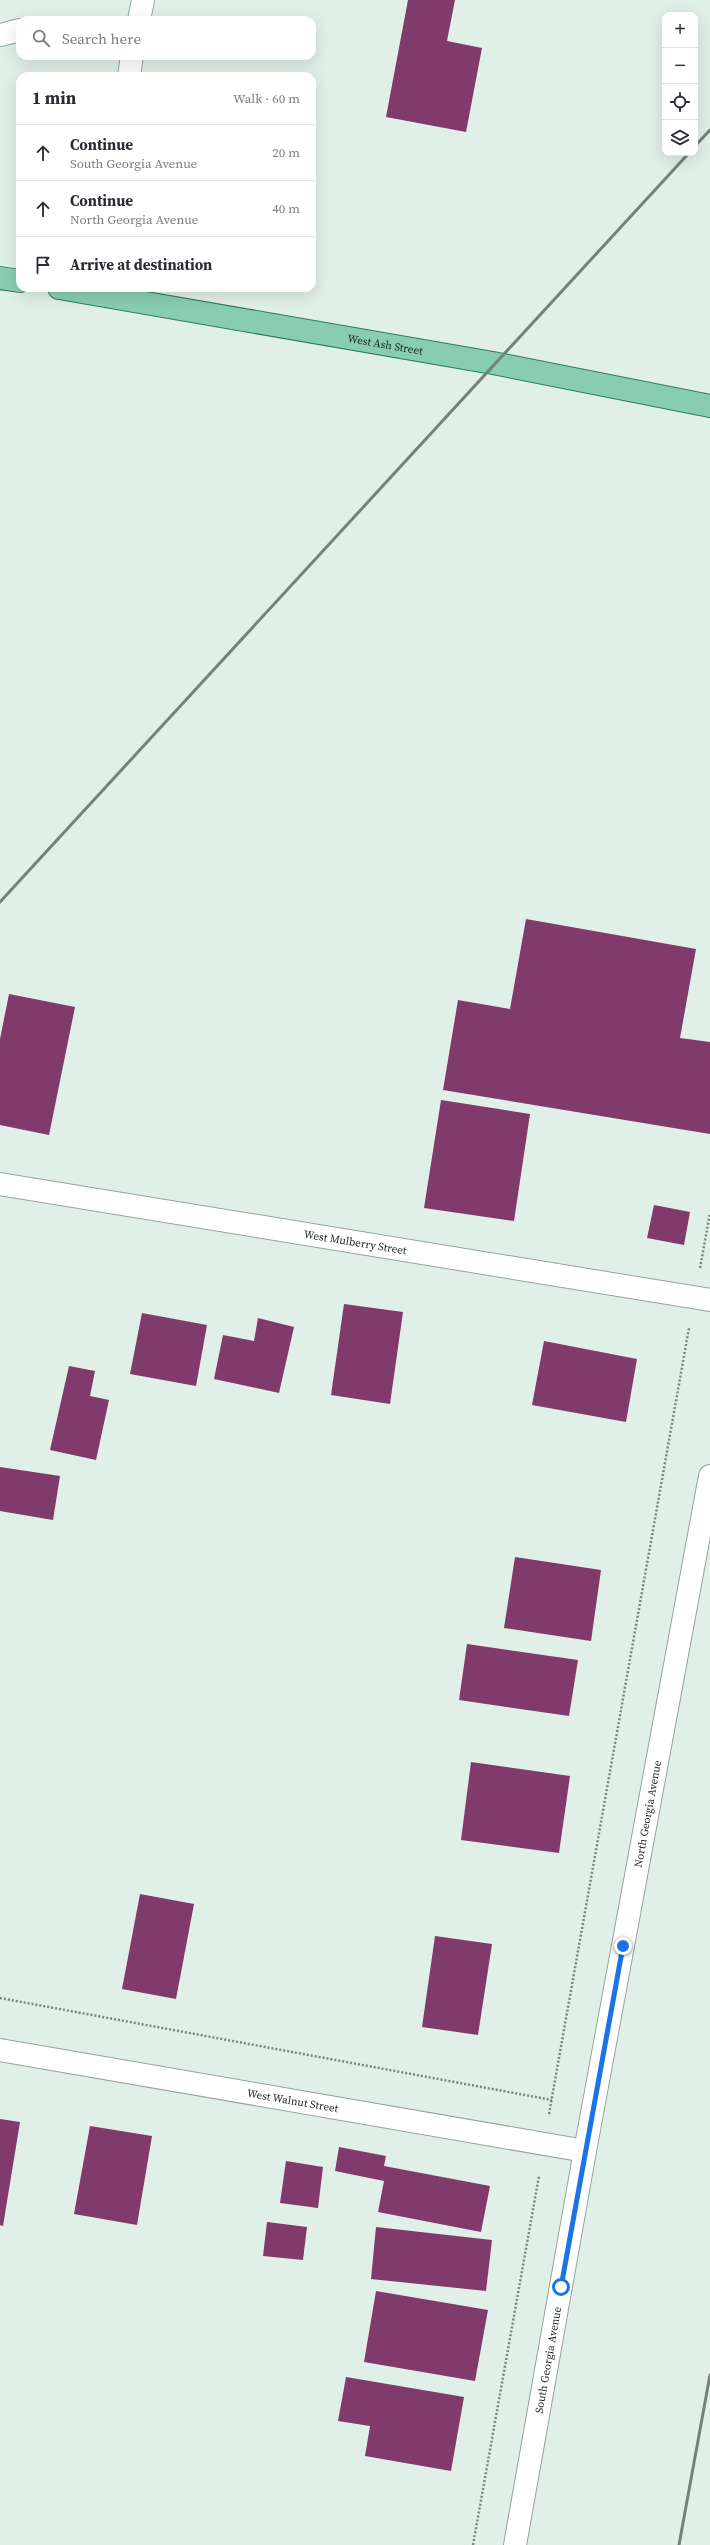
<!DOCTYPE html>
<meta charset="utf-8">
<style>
body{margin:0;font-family:"Source Serif 4",serif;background:#f7f7f7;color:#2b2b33}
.controls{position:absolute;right:12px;top:12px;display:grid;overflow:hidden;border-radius:8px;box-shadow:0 4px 16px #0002}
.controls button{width:36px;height:36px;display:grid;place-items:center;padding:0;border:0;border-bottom:1px solid #e1e1e2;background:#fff;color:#2b2b33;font:20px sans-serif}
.stop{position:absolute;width:12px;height:12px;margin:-9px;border:3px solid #1a73e8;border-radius:50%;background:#fff}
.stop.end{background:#1a73e8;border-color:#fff;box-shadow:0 1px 4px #0008}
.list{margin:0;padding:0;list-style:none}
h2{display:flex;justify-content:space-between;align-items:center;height:52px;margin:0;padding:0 16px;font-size:17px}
h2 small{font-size:13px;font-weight:400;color:#7c7c81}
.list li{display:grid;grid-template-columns:26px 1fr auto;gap:12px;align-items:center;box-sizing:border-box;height:56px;padding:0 16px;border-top:1px solid #e1e1e2}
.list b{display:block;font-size:15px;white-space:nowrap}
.list p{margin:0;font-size:13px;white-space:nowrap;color:#7c7c81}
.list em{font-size:13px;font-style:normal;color:#7c7c81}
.icon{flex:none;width:22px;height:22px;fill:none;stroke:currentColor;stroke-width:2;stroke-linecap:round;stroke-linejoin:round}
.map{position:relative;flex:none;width:710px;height:2545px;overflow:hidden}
.search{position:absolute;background:#fff;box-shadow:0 4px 16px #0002;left:16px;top:16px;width:300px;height:44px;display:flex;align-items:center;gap:10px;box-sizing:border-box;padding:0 14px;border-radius:12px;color:#7c7c81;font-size:15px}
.panel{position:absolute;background:#fff;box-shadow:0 4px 16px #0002;left:16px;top:72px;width:300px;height:220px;border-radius:12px}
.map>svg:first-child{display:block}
</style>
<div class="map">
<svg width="710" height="2545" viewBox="0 0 710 2545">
<rect width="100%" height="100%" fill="#e0efe7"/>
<g fill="#803a6b">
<path d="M408,0H455L447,41L482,48L466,132L386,117Z"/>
<path d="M526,919L696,949L680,1038L710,1042V1134L443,1090L458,1000L510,1009Z"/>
<path d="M9,994L75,1007L49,1135L0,1125V1039Z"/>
<path d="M441,1100L530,1114L514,1221L424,1208Z"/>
<path d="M654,1205L690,1212L684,1245L647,1238Z"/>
<path d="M344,1304L403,1312L390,1404L331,1395Z"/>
<path d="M142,1313L207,1325L196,1386L130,1374Z"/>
<path d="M258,1318L294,1327L279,1393L214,1379L223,1335L254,1341Z"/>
<path d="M544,1341L637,1359L626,1422L532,1405Z"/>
<path d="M69,1366L95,1371L90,1396L109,1400L96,1460L50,1450Z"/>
<path d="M0,1467L60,1476L53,1520L0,1511Z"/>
<path d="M515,1557L601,1570L591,1641L504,1628Z"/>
<path d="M467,1644L578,1660L569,1716L459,1700Z"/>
<path d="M471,1762L570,1776L559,1853L461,1840Z"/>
<path d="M140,1894L194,1904L176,1999L122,1989Z"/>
<path d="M435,1936L492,1944L478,2035L422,2027Z"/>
<path d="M0,2119L20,2122L3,2226L0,2225Z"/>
<path d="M90,2126L152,2136L137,2225L74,2214Z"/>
<path d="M339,2147L386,2156L384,2166L490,2186L481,2232L378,2212L384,2181L335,2171Z"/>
<path d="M286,2161L323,2167L318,2208L280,2203Z"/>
<path d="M267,2222L307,2227L303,2260L263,2256Z"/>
<path d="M376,2227L492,2240L486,2291L371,2279Z"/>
<path d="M376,2291L488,2310L475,2381L364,2362Z"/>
<path d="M346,2377L464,2397L451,2471L365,2456L370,2426L338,2421Z"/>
</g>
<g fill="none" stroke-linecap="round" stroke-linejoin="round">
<defs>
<g id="minor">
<path d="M139,20L143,0"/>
<path d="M0,35L20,30"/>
<path d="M129,76L132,56"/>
<path id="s1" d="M0,1184L710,1300"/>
<path id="s2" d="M0,2050L585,2151"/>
<path id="s3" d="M515,2545L585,2151L710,1476"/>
</g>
<g id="major">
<path d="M0,278L20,281"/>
<path id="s4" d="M59,288L493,363L710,406"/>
</g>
</defs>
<use href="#minor" stroke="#95a39c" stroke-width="24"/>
<use href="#major" stroke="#2f7b5f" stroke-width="24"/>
<g stroke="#7a847f" stroke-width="2.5" stroke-dasharray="2 2" stroke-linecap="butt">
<path d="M700,1268L710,1213"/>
<path d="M0,1998L552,2100"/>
<path d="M549,2114L689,1328"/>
<path d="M473,2545L539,2176"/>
</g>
<use href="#minor" stroke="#fff" stroke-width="22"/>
<use href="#major" stroke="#88cdb3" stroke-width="22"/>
<g stroke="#76817b" stroke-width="3">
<path d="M695,146L710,130"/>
<path d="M0,902L689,153"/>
<path d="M679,2545L710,2375"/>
</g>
</g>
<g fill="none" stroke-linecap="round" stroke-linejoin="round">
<path stroke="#1a73e8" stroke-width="5" d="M561,2287L623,1946"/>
</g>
<g text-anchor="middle" stroke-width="4" stroke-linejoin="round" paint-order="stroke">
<g font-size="11" fill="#1c221f" stroke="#fff">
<text dy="4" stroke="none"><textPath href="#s4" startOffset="331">West Ash Street</textPath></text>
<text dy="4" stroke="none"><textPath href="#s1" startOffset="360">West Mulberry Street</textPath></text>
<text dy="4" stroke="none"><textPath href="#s3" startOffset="743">North Georgia Avenue</textPath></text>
<text dy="4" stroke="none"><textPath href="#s2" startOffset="297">West Walnut Street</textPath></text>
<text dy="4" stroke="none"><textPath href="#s3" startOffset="188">South Georgia Avenue</textPath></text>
</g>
</g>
</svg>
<div class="controls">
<button>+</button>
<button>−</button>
<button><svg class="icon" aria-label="locate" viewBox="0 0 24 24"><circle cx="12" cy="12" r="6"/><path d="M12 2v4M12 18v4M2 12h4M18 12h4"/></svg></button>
<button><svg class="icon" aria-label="layers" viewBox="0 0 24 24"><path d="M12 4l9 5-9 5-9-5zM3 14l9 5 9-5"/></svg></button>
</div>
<div class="stop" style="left:561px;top:2287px"></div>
<div class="stop end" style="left:623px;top:1946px"></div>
<div class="search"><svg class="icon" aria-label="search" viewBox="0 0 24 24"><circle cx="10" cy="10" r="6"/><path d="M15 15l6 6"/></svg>Search here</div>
<section class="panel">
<h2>1 min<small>Walk · 60 m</small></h2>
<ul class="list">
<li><svg class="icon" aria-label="ahead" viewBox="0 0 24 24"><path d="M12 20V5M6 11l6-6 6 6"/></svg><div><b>Continue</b><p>South Georgia Avenue</p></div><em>20 m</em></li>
<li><svg class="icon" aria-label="ahead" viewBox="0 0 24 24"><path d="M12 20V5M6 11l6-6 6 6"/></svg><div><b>Continue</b><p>North Georgia Avenue</p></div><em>40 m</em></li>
<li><svg class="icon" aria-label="arrive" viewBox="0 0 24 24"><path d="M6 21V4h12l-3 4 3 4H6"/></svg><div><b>Arrive at destination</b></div></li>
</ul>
</section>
</div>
